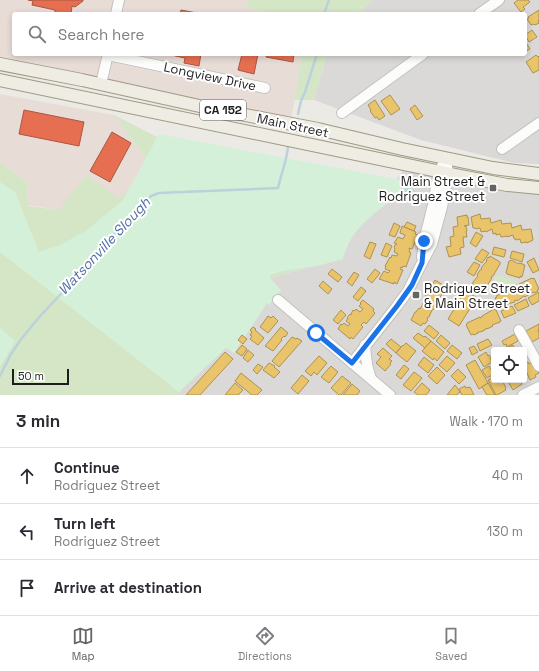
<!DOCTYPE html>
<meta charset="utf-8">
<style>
body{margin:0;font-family:"Space Grotesk",sans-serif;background:#f2f2f3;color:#2b2b33}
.controls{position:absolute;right:12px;bottom:12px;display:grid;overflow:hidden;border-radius:4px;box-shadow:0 2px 6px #0003}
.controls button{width:36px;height:36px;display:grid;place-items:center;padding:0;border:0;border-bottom:1px solid #e1e1e2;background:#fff;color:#2b2b33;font:20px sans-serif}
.scale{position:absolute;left:12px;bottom:10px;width:57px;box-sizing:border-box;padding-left:4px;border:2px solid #1d1d1d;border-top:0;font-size:11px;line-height:14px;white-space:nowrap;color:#1d1d1d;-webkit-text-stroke:3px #fff;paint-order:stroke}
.stop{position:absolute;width:12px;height:12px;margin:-9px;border:3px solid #1a73e8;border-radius:50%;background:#fff}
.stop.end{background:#1a73e8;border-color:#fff;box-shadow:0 1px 4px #0008}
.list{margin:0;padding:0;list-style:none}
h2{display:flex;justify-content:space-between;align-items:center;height:52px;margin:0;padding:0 16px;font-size:17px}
h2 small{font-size:13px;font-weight:400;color:#7c7c81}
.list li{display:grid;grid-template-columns:26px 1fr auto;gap:12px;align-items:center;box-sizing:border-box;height:56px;padding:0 16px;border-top:1px solid #e1e1e2}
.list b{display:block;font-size:15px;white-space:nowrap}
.list p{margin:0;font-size:13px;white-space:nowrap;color:#7c7c81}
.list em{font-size:13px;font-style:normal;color:#7c7c81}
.icon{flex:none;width:22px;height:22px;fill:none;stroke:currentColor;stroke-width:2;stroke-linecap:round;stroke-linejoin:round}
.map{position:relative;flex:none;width:539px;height:395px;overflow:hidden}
.search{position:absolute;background:#fff;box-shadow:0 2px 6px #0003;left:12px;right:12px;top:12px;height:44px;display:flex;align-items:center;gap:10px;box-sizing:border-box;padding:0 14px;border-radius:4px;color:#7c7c81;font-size:15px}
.sheet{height:220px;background:#fff}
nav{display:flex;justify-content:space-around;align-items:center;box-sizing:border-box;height:56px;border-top:1px solid #e1e1e2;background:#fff;font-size:11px;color:#7c7c81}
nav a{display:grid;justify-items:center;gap:2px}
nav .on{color:#656563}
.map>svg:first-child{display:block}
</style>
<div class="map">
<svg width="539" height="395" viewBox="0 0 539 395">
<rect width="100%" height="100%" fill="#ebeae5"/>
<g fill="#dad9d7" fill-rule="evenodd">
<path d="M373,0H539V164L514,163L421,140L314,100L327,54H525V14H357Z"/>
<path d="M403,171L539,191V395H177L274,277L332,261ZM494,350H524V380H494Z"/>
</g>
<g fill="#e8dcd7">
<path d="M0,0H248L246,7L271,14H14V54H302L291,120L0,58Z"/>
<path d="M0,94L114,115L150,164L119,199L58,210L28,205L27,182L0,162Z"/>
</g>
<g fill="#d4e6c6">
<path d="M248,0H373L357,14H271L246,7Z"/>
<path d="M302,54H327L314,100H294Z"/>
<path d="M114,115L157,137L323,167L332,261L274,277L177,395H0V162L27,182L28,206L58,210L87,175L119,199L150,164Z"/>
<path d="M497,275L519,281L490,295L486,293Z"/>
</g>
<g fill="#d5f0d8">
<path d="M159,134L401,180L399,194C381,209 358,223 348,245C346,249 344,254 343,259L317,266L282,271L270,275V278L281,290L269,305L267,303L234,353L226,348L179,392L0,252V182L15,192L39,252L60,245L86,231L123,200Z"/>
<path d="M0,328L15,341L0,367Z"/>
</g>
<path fill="#b4dfd1" d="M406,187L424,195L420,203L402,196Z"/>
<g fill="#e9c46a" stroke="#ac9253">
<path d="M518,0H528L530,2L523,7L525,9L521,12L514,3Z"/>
<path d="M539,10V20L538,21L539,23L535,25L534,24L531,25L527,19L529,18L528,17Z"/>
<path d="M532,30L537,37L529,42L525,35Z"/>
<path d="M525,41L530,49L525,52Z"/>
<path d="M536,55L538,57L539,56V70L533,73L526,62Z"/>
<path d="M390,95L400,109L391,115L381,101Z"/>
<path d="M375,100L385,116L379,120L377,117L375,118L370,111L371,110L368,105Z"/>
<path d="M415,105L423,116L417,120L410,109Z"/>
<path d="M480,214L481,219L490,218L491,223L501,220L502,224L511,223L512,228L521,225L522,230L531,229L533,240L527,243V242L521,243L520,239L516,240V239H514L513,235L507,237V236L501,237L500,234L496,235V233L493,234L492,229L486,232V231L481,232L480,228L476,229L475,228H473L471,217Z"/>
<path d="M467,215V217H468L469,225L464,226H466L467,231H466L467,237H463L464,247L460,248L461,254L449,257L446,247L451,246L450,237L454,236L453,227L458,226L457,217Z"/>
<path d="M407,222L416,226L414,231L404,227Z"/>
<path d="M394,223L400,226L395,237L389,235Z"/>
<path d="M402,226L416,232L415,234L418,235L412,249L409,248V249L410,250L409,252L411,253L406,267L403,266L402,268L401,267L400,269L403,270L397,284L394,282V284L379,279L384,271L388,273L390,271L385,269L386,266H385L390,257L391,258L392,255L397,256L398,254L394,252L395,249L394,248L395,245H396L397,244L394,243L398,237L403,239L405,235L400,233Z"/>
<path d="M476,232L483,236L476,247L470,243Z"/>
<path d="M370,242L376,244L370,259L364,256Z"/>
<path d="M386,243L392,246L387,257L381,255Z"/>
<path d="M494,247L506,250L504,257L492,254Z"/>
<path d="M482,249L489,253L482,263L475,259Z"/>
<path d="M512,251L524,254L522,262L510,258Z"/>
<path d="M490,256L500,262V264L493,276H492L491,278H492L484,290L483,291L472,284L473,283V282L478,276L477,275L480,270H481L482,269L481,268L485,263L487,261H486L488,257L489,258Z"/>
<path d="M534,258L539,270L533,273L527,262Z"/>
<path d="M511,260L519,264V263L523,264V265H525L522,277L520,276V278L507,274V273H506L509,261H510Z"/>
<path d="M474,262L480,265L474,276L467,272Z"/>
<path d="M332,269L342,277L338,282L328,274Z"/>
<path d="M375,269L380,273L372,283L367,279Z"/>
<path d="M354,272L359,275L352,286L347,282Z"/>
<path d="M532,278L533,279L534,278L539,289L537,290L538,291L534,293L533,292L525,297L524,296L517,301V300L514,301L515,302L507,304L508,305L504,307L503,306L501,307L495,298L497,297L496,296L502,293H503L505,292H504L517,285L518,286L520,285L519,284Z"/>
<path d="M435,280L448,288L444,295L442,294L439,299L441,300L438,304L436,303L435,306H436L433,310H432L429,317H428L427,319L428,320L425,324L423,323L421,326L411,320L415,312H416L419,308L420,309L424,302L423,301L426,297L425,296L433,285H432Z"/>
<path d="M323,281L332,289L328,294L319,286Z"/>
<path d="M472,284L483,291L481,295L469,288Z"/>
<path d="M459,286L463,289L459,296L454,293Z"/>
<path d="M361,287L366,291L358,301L353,297Z"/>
<path d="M465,291L476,297L473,301L474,302L459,326L448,319Z"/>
<path d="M539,292V301L532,305L528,298Z"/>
<path d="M526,299L529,306L518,311L514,305Z"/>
<path d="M363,300L374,309L373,311L375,313L366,324L364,322L361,325L363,327L353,339L351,337L350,339L338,329L341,324L342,325L344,323L348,326L350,324L346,321L348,318H347L350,314L351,315V314L353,310L354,311L356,309L360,312L363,309L359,306L361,304L360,303Z"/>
<path d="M512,306L516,313L504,318L501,311Z"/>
<path d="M494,309L495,310H496L501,321H500V322L492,325L493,326L487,329V328L485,329V330L480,332H479L477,333H478L474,335L473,334L471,335L466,325L467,324V323L480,317V318L482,317V316Z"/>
<path d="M341,310L346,315L338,324L333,320Z"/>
<path d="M268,316L271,318L273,316L278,321L268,333L260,327Z"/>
<path d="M539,324V329L538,330L539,333V338L532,342L526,331Z"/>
<path d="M429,325L439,333L434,339L424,331Z"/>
<path d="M253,327L256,329L255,330L264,338L258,345L250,339L252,336L250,335L252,332L250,330Z"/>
<path d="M281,327L288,333L285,337L284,336L281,339L282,340L273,351L265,346Z"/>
<path d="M418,333L424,337L425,336L431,341L425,348L413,338Z"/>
<path d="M515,334L518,341L507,347L506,344L504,345L502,341Z"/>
<path d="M242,335L247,339L243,344L238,340Z"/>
<path d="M441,335L450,343L445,349L436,341Z"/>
<path d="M292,337L296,339L297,338L302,341L279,367L272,361Z"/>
<path d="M391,339L401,347L396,353L386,344Z"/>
<path d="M488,339L492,345L480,351L477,344Z"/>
<path d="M431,341L444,352L437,361L434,358L433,360L422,351Z"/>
<path d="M406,343L416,351L407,362L396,353L403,345V346Z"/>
<path d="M242,345L247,349L242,356L236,352Z"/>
<path d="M452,345L462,353L457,359L447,351Z"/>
<path d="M513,345L515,350H506L505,349Z"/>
<path d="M474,346L478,352L472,355L469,348Z"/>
<path d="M383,348L392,356L389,359L392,361L390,363L391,364L385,371L376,363L381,357L377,354Z"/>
<path d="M248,350L254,355L248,362L243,358Z"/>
<path d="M225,352L233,359L200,395H186Z"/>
<path d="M486,352L488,356L489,355L491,358H490L492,362L484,367L478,357Z"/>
<path d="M319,356L327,363L317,375L314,372L311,376L305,371Z"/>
<path d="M447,356L455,363L447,372L439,365Z"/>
<path d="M424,357L434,365L428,373L418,365Z"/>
<path d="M475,360L488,383L479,389L466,365Z"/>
<path d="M526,361L527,363L528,362L529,364L533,362L539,373L535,375L536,377L530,380L525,368H524V362Z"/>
<path d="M269,363L275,366L274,367L280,372L274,378L263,370Z"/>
<path d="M258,364L263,367L257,374L253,370Z"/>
<path d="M404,365L409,369L401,379L396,375Z"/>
<path d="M331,366L338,372L329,383L321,377Z"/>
<path d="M489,366L494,374L487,378L482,370Z"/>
<path d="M437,367L445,375L437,384L428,376Z"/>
<path d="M458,369L466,377L459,384L451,376Z"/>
<path d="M414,372L422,378L411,391L403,385Z"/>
<path d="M241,373L262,390L257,395H252L235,381Z"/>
<path d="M302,375L309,381L298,394L291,388Z"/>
<path d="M342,376L351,383L341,395H339L331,388Z"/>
<path d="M494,377V380H502L506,388L505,389L506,390L497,395H496L488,380Z"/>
<path d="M507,380H519L522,384L513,390Z"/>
<path d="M235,383L243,390L238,395H225Z"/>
<path d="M422,383L430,390L426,395H418L414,392Z"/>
<path d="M488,383L495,395H487L482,387Z"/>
<path d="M352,384L360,391L357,395H343Z"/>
<path d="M455,385L460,392L456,395H447Z"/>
<path d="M465,386L466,388L470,387L474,395H462L459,389Z"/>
</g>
<g fill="#e76f51" stroke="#aa5641">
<path d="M28,0H83V1L75,7L72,6L71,14H61L55,13V10L32,5L33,1Z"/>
<path d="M181,10L202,14H180Z"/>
<path d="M171,54H201L199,66L184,63L185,58L171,55Z"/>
<path d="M242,54H258L254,74L238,70Z"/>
<path d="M267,54H294L293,62L266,57Z"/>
<path d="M24,110L84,122L79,146L19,134Z"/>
<path d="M112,132L131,143L110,182L90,171Z"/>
</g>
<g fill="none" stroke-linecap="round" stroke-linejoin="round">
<g stroke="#bbd1db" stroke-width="2.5">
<path d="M325,14V11L329,0"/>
<path d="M298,114L301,101L305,92L317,54"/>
<path d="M0,376L11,354L22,338L41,315L77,277L111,238L133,216L151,196L159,193L278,188C281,174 287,161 288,146"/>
</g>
<defs>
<g id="minor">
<path d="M116,14L119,0"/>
<path d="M479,14L499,0"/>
<path d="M108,55L265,88"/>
<path d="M101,84L108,54"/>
<path d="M342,113L423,54"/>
<path d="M502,149L539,123"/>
<path d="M422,257L424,241L433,205L439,171L442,166"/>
<path d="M278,300L390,395"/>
<path d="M519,330L539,366"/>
<path d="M365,345C366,357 366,367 371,378"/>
<path d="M352,363L397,306L408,291L422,263L432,244L442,207L447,180L448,173L446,158"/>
<path d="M523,395L539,387"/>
</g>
<g id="major">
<path d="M0,64L82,80L204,107L318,129L402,149L493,168L539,174"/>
<path d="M0,80L456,175L507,185L539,188"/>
</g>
</defs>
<use href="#minor" stroke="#c2c2c0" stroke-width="12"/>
<use href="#major" stroke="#9f9984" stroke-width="14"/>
<use href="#minor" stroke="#fcfcfb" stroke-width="10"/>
<use href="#major" stroke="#efece4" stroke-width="12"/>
</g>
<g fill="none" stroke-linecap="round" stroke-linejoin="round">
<path stroke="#1a73e8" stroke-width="5" d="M316,333L352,363L397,306L412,285L422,263L424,241"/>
</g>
<g fill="#656563" stroke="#fff" stroke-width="1.5">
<rect x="489" y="184" width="8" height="8" rx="2"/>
<rect x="412" y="291" width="8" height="8" rx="2"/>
</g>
<g text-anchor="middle" stroke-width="4" stroke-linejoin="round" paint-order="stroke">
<rect fill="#fff" stroke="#616161" stroke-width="1" x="200" y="100" width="46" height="20" rx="3"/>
<g font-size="12" font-weight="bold" fill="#1d1d1d">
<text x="223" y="114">CA 152</text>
</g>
<g font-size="13" fill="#1d1d1d" stroke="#fff">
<text transform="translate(210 76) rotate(12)" y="5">Longview Drive</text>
<text transform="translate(293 125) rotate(12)" y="5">Main Street</text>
</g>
<g font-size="13" fill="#1d1d1d" stroke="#fff" text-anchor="end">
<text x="485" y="186">Main Street &amp;<tspan x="485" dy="15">Rodriguez Street</tspan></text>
<text x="424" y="293" text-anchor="start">Rodriguez Street<tspan x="424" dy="15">&amp; Main Street</tspan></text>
</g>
<g font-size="14" font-style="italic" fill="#5270a4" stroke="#fff">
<text transform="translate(104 246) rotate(-47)" y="5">Watsonville Slough</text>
</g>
</g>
</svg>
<div class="controls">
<button><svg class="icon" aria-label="locate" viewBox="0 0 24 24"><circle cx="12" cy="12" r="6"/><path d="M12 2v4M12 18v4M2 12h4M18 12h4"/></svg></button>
</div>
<div class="scale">50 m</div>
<div class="stop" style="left:316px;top:333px"></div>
<div class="stop end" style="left:424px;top:241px"></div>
<div class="search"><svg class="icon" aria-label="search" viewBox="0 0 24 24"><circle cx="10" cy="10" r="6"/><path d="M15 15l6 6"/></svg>Search here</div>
</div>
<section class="sheet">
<h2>3 min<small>Walk · 170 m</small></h2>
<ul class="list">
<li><svg class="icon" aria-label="ahead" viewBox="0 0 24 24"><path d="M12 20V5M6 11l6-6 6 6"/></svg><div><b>Continue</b><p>Rodriguez Street</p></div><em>40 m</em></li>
<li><svg class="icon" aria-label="left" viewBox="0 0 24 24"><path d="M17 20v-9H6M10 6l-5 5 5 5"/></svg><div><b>Turn left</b><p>Rodriguez Street</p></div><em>130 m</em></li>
<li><svg class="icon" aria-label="arrive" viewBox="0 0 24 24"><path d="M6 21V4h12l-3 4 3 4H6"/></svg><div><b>Arrive at destination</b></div></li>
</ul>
</section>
<nav>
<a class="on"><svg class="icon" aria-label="map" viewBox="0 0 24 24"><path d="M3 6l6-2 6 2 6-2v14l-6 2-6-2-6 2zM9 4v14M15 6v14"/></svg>Map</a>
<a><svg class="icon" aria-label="directions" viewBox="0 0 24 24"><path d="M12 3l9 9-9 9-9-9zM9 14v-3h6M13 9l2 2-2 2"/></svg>Directions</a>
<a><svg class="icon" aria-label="saved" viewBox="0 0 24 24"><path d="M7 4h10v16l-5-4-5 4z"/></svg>Saved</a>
</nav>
